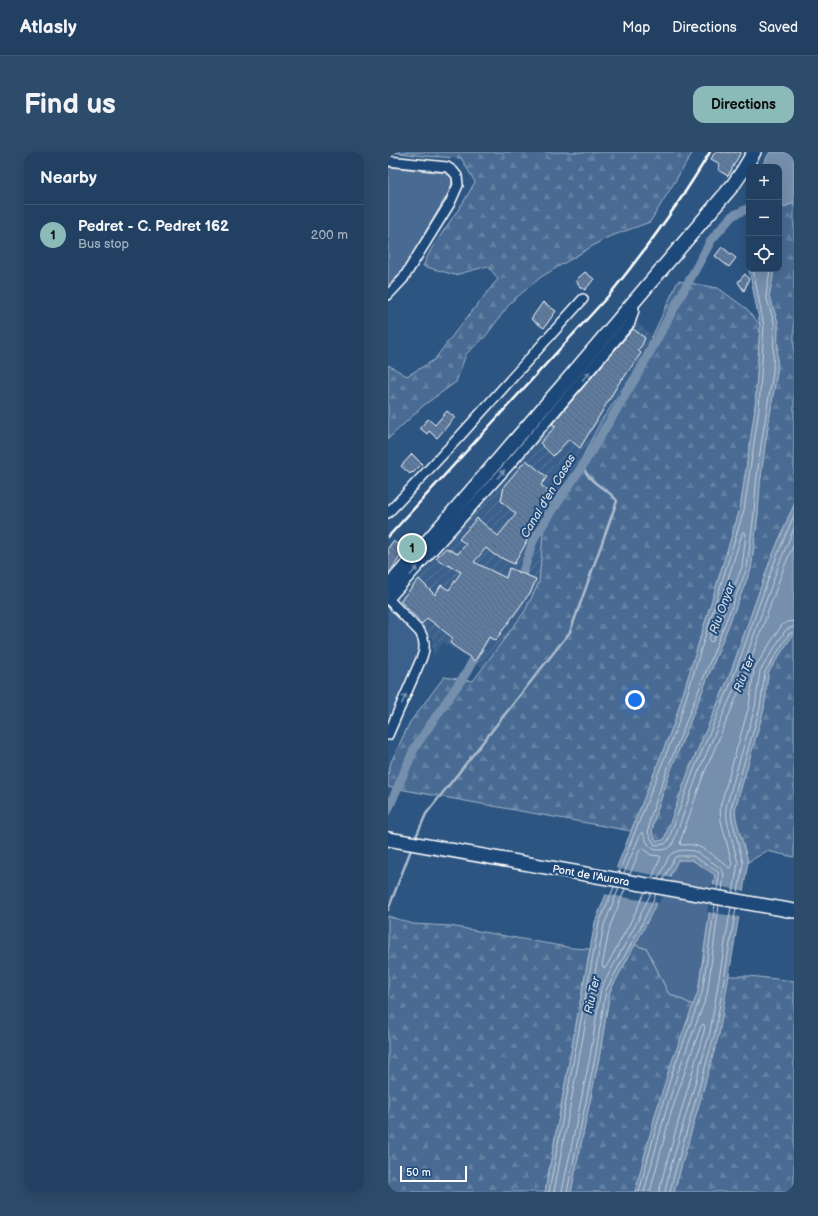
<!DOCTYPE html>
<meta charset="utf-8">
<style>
body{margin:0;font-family:"Balsamiq Sans",sans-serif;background:#2d4b6b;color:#f1f3f6}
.controls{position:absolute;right:12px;top:12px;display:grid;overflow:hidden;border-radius:8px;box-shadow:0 4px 16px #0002}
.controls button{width:36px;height:36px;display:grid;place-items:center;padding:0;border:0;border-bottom:1px solid #3e5977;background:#214062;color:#f1f3f6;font:20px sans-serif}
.scale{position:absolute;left:12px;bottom:10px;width:67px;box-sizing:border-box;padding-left:4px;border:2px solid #fff;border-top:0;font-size:11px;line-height:14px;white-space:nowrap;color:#fff;-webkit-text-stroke:3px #1f4a7a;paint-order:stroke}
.you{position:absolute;left:247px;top:548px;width:14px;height:14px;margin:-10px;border:3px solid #fff;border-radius:50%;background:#1a73e8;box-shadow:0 0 0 6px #1a73e833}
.badge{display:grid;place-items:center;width:26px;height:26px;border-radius:50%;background:#8bbbb9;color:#111;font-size:13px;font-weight:700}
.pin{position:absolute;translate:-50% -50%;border:2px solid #fff;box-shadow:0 1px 4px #0006}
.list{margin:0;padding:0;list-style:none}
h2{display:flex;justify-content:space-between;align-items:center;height:52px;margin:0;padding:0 16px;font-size:17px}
h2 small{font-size:13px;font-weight:400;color:#a2afbe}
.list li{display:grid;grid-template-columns:26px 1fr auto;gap:12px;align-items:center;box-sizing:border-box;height:60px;padding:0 16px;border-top:1px solid #3e5977}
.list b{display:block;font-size:15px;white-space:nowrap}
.list p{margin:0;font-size:13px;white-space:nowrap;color:#a2afbe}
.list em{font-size:13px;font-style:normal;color:#a2afbe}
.icon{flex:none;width:22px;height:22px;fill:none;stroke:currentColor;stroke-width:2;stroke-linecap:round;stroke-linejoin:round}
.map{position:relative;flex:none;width:406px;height:1040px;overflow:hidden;border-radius:12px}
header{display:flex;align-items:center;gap:24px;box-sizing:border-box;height:56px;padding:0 20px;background:#214062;border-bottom:1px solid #3e5977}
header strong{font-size:19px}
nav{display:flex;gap:22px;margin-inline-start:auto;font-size:14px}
.intro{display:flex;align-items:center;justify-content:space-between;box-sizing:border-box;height:96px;padding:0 24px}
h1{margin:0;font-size:28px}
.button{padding:10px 18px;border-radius:12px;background:#8bbbb9;color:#111;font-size:14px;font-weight:700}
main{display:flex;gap:24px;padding:0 24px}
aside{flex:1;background:#214062;border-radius:12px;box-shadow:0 4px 16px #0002}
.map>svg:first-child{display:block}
</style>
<header>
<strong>Atlasly</strong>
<nav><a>Map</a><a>Directions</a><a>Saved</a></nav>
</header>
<div class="intro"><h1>Find us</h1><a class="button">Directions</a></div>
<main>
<aside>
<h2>Nearby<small></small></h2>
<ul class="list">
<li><span class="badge">1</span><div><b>Pedret - C. Pedret 162</b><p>Bus stop</p></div><em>200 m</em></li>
</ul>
</aside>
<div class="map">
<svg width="406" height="1040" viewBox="0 0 406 1040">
<defs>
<pattern id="industrial-furrows" width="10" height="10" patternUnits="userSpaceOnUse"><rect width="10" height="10" fill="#3b618b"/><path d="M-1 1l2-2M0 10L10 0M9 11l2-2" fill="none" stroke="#58799c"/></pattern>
<pattern id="forest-firs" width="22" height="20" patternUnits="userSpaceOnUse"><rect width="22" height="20" fill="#486b92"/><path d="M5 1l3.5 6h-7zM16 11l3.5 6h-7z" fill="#6381a2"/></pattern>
<pattern id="building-back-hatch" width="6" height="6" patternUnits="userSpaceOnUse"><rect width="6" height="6" fill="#5e7c9f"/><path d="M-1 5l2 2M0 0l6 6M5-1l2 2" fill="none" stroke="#56667a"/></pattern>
</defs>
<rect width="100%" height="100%" fill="#2c5582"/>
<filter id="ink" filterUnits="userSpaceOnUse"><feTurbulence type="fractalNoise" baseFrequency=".025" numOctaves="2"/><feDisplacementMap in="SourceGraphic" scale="8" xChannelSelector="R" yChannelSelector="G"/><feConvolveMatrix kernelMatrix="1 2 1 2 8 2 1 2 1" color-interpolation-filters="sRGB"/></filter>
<g filter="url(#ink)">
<path fill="#3b618b" d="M1,455L19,473L30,487V500L0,569V456Z"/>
<path fill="url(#industrial-furrows)" d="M250,171L264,184L250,215L212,271L189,316L157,359L151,430L137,459L95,516L55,490L45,504L44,486L10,448Z"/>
<g fill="#486b92" stroke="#a4b5c8">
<path d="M0,15L58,21L64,26L63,36L14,120L0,133Z"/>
<path d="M290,708H304L327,722L310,840L305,853L280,841L259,797L247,793Z"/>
</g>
<g fill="url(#forest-firs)" stroke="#a4b5c8">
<path d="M4,0H305L262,70L218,86L153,125L123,150L97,185L78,202L68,230L36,253L0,287V213L19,224L46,208L68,179L110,127L100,114L67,123L35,114L44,96L76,49L87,30L73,6L36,4Z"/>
<path d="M406,51V353L382,409L341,525L301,618L276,688L268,689L264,680L266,668L282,620L363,417L370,361L372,332L377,293L389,220L390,170L381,144L385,125V117H391V57Z"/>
<path d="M290,129L330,136L359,157L372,173L367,257L352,357L286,571L243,679L0,635V622L3,610L22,570L56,525L85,529L137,459L151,430L157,359L189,316L212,271L250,215Z"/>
<path d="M406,481V705L379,699L360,710L348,667L347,657L376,557L380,521Z"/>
<path d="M0,764L25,772L62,774L184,796L202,797L157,1040H0Z"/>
<path d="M247,793L259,797L280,841L305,853L268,960L247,1040H183L211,906L222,839Z"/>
<path d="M340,824H361L406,829V1040H286L331,882Z"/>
</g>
<g fill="#748fad" stroke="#acbcce">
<path d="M382,0H406V51L391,57V15H373Z"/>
<path d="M361,117H385V125L381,144L390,170L389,220L377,293L372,332L370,361L363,417L282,620L266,668L264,680L268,689L276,688L301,618L341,525L382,409L406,353V481L380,521L376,557L347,657L348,667L360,710L331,882L286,1040H247L268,960L281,917L310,840L327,723L304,708H290L255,778L222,839L211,906L183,1040H157L207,770L286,571L352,357L367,257L372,173Z"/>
</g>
<g fill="#2c5582">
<path d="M227,716L283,726L271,751L216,742Z"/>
<path d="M323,733L357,739L352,765L319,760Z"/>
</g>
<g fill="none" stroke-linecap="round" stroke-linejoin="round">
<g stroke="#c7d2de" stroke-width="1">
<path d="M382,117L381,124L378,144L386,170L385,220L373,293L368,332L366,361L359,416L279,618L262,666L260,681L265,690L267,693L277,692L280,689L305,620L345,526L386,411L406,363"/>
<path d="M355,380H357L358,382L354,415L325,489L323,490L321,488Z"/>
<path d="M406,392L396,415L355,530L315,624L292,690L293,693C297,693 302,692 306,693C315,695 335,709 341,716L343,715L344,711L333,669L332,655L361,554L366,517L393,474L399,470L406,469"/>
<path d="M231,720L290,572L356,358L371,257L376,174L365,117"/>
<path d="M236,721L253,681H255C259,691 262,699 273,698C279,697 282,696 285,691L310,621L350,528L391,412L406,376"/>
<path d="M242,722L252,697L254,696L263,703L272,704L273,705L264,726"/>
<path d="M270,727L281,704C287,697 300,697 309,700L334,717L336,723L334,739"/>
<path d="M275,728L287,705L290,704H305L330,720L331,723L329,738"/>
<path d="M237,737L222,774L214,814L216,816L218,815L242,771L257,740"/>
<path d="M345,741L350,711L339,668L338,655L367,555L372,519L397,479L401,476L406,475"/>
<path d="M350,741L355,711L344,667L343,656L372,556L377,520L401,482L406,480"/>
<path d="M161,1040L211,771L226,735"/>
<path d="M166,1040L216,773L231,736"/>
<path d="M174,1040L202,905L213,836L247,774L263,741"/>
<path d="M179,1040L207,906L218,838L252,776L268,742"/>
<path d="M251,1040L272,961L285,918L314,841L327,753"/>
<path d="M256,1040L277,962L290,920L319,843L331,753"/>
<path d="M262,1040L282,964L296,922L313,874L315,872L317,874L316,879L276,1020L271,1040"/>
<path d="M277,1040L281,1021L322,880L343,755"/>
<path d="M282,1040L286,1023L327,881L348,756"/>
</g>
<g stroke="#acbcce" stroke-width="2.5">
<path d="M27,687L38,662L182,480L229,349C221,337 206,334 199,322C197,320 196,316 195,313"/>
<path d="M0,758L24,695"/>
</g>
<g stroke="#748fad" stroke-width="9">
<path d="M129,432L135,420L146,386L195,313L247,227L324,87L344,64L361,56"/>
<path d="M0,658L27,595L78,521L91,498"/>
</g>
</g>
<g fill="url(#building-back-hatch)" stroke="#fff">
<path d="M327,0H353L340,24L330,18L332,12L323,7Z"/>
<path d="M334,95L348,106L341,115L327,104Z"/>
<path d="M197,120L206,127L197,138L192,135L188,128Z"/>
<path d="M357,122L361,127L356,139L350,130Z"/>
<path d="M155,150L168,159L156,176L143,167Z"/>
<path d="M245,177L257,186L254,193L250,198L253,201L235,227L234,226L192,296L181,287L165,304L152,291L168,274L164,272Z"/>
<path d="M59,259L67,265L49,286L41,279L39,282L32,276L40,267L47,273Z"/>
<path d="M24,302L34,312L25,321L24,320L22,322L13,314Z"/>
<path d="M138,308L159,325L153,333L160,339L158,343L161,345L150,357L152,359L136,395L126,412L105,402L98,396L86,410L118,426L121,416L148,427L142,442H141L107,489L101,485L87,509L62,491L65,486L39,466L34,472L12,449L31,427L47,443L53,433L61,438L73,420L52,409L48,406L58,396L70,402L78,392L71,387L89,366L110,384L128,362L113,349L116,334Z"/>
<path d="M5,389L15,396L14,398L16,399L0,423V396Z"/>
</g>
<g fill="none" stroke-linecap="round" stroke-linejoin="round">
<defs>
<g id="street">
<path d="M0,9L59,15L65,19L69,24L70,33L62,51L15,127L0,143"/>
<path d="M0,361L72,284L195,147"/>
<path d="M0,447L32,480C37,488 37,497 34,505L0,583"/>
<path d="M0,448L124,310L242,171L246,158L245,151"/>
</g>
<g id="secondary">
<path d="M0,435L182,225L345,33L354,20L366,0"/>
<path d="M0,687L406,759"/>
</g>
</defs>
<use href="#street" stroke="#fff" stroke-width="12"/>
<use href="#secondary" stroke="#fff" stroke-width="16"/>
<use href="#street" stroke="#1f4a7a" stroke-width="9"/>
<use href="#secondary" stroke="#1f4a7a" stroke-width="13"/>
<path stroke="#fff" stroke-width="2.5" d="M0,385L222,142C259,96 292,51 322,0"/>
</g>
<defs><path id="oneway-solid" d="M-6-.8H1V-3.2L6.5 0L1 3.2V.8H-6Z"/></defs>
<g fill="#7992af">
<use href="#oneway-solid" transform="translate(198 224) rotate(-50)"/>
<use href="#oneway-solid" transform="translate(113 322) rotate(-48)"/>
<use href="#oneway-solid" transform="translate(26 419) rotate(-48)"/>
<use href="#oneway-solid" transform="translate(16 547) rotate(-66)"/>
</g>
</g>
<g text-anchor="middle" stroke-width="4" stroke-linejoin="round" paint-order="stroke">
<g font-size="11" fill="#fff" stroke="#1f4a7a">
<text transform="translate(203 723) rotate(10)" y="4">Pont de l'Aurora</text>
</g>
<g font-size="12" font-style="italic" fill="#d5dde6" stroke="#1f4a7a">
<text transform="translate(160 344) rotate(-59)" y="4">Canal d'en Casas</text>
<text transform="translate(334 456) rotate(-70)" y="4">Riu Onyar</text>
<text transform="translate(356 522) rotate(-68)" y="4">Riu Ter</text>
<text transform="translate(204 843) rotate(-78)" y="4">Riu Ter</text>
</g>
</g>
</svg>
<div class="controls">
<button>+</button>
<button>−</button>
<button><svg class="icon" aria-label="locate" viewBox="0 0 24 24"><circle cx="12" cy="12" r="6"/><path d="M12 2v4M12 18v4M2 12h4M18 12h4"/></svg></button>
</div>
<div class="scale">50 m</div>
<div class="you"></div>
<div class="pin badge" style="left:24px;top:396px">1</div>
</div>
</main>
